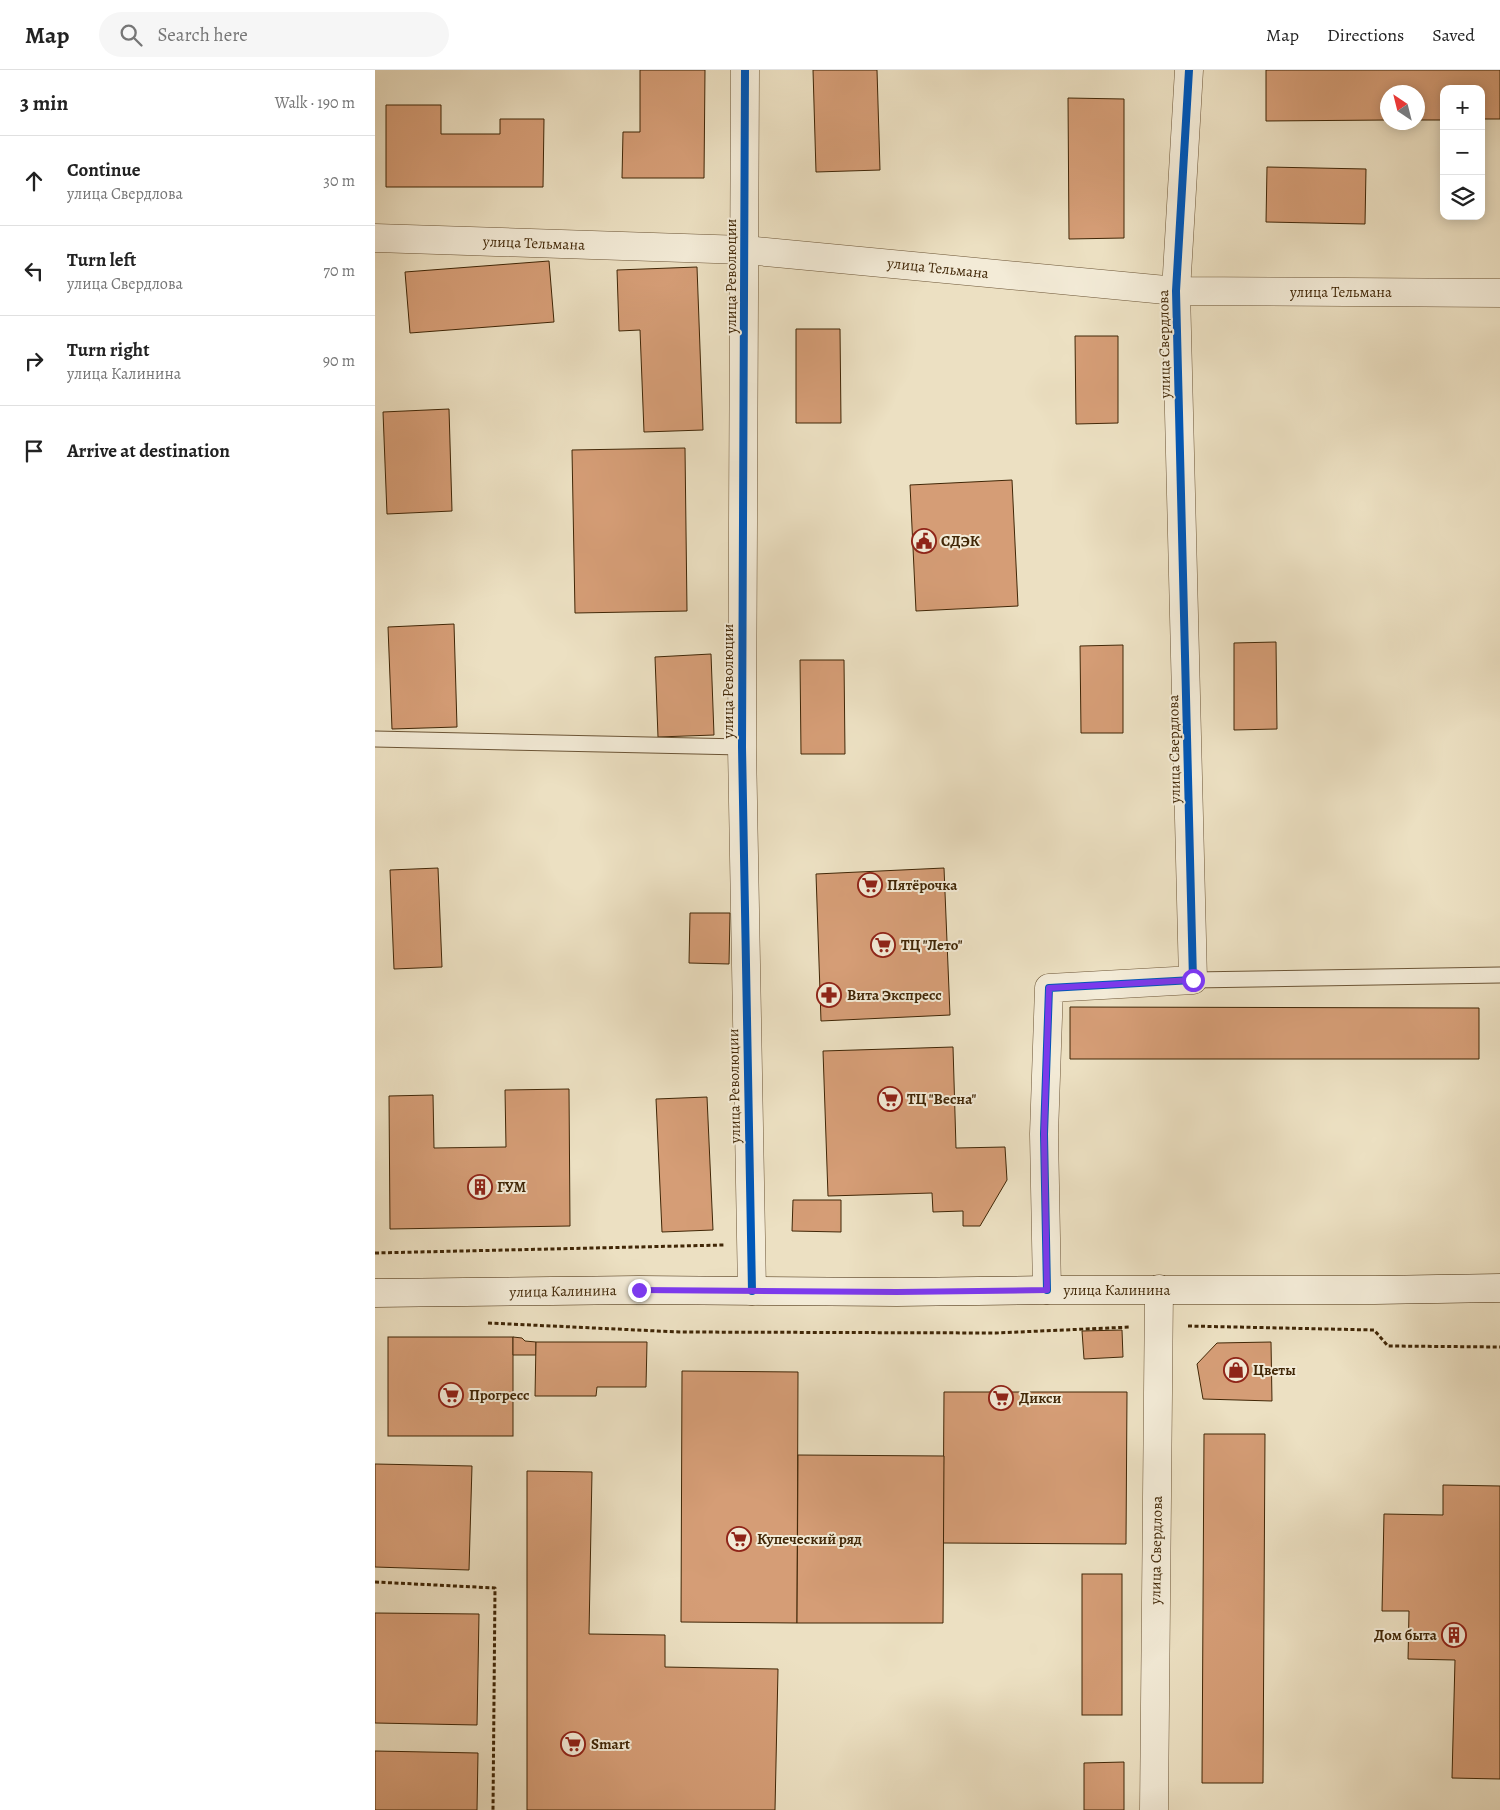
<!DOCTYPE html>
<meta charset="utf-8">
<style>
body{margin:0;font-family:Alegreya,serif;background:#f6f6f6;color:#222}
.controls{position:absolute;right:15px;top:15px;display:grid;overflow:hidden;border-radius:10px;box-shadow:0 2px 12px #0003}
.controls button{width:45px;height:45px;display:grid;place-items:center;padding:0;border:0;border-bottom:1px solid #e0e0e0;background:#fff;color:#222;font:25px sans-serif}
.compass{position:absolute;left:1005px;top:15px;width:45px;height:45px;border-radius:50%;background:#fff;box-shadow:0 2px 12px #0003;rotate:325deg}
.stop{position:absolute;width:15px;height:15px;margin:-11px;border:4px solid #7c3aed;border-radius:50%;background:#fff}
.stop.end{background:#7c3aed;border-color:#fff;box-shadow:0 1px 5px #0008}
.list{margin:0;padding:0;list-style:none}
h2{display:flex;justify-content:space-between;align-items:center;height:65px;margin:0;padding:0 20px;font-size:21px}
h2 small{font-size:16px;font-weight:400;color:#767676}
.list li{display:grid;grid-template-columns:32px 1fr auto;gap:15px;align-items:center;box-sizing:border-box;height:90px;padding:0 20px;border-top:1px solid #e0e0e0}
.list b{display:block;font-size:19px;white-space:nowrap}
.list p{margin:0;font-size:16px;white-space:nowrap;color:#767676}
.list em{font-size:16px;font-style:normal;color:#767676}
.icon{flex:none;width:28px;height:28px;fill:none;stroke:currentColor;stroke-width:2;stroke-linecap:round;stroke-linejoin:round}
.map{position:relative;flex:none;width:1125px;height:1740px;overflow:hidden}
header{display:flex;align-items:center;gap:30px;box-sizing:border-box;height:70px;padding:0 25px;background:#fff;border-bottom:1px solid #e0e0e0}
header strong{font-size:24px}
nav{display:flex;gap:28px;margin-inline-start:auto;font-size:18px}
.search{width:350px;height:45px;background:#f6f6f6;display:flex;align-items:center;gap:12px;box-sizing:border-box;padding:0 18px;border-radius:28px;color:#767676;font-size:19px}
main{display:flex}
aside{flex:1;background:#fff}
.map>svg:first-child{display:block}
</style>
<header>
<strong>Map</strong>
<div class="search"><svg class="icon" aria-label="search" viewBox="0 0 24 24"><circle cx="10" cy="10" r="6"/><path d="M15 15l6 6"/></svg>Search here</div>
<nav><a>Map</a><a>Directions</a><a>Saved</a></nav>
</header>
<main>
<aside>
<h2>3 min<small>Walk · 190 m</small></h2>
<ul class="list">
<li><svg class="icon" aria-label="ahead" viewBox="0 0 24 24"><path d="M12 20V5M6 11l6-6 6 6"/></svg><div><b>Continue</b><p>улица Свердлова</p></div><em>30 m</em></li>
<li><svg class="icon" aria-label="left" viewBox="0 0 24 24"><path d="M17 20v-9H6M10 6l-5 5 5 5"/></svg><div><b>Turn left</b><p>улица Свердлова</p></div><em>70 m</em></li>
<li><svg class="icon" aria-label="right" viewBox="0 0 24 24"><path d="M7 20v-9h11M14 6l5 5-5 5"/></svg><div><b>Turn right</b><p>улица Калинина</p></div><em>90 m</em></li>
<li><svg class="icon" aria-label="arrive" viewBox="0 0 24 24"><path d="M6 21V4h12l-3 4 3 4H6"/></svg><div><b>Arrive at destination</b></div></li>
</ul>
</aside>
<div class="map">
<svg width="1125" height="1740" viewBox="0 0 1125 1740">
<rect width="100%" height="100%" fill="#ece0c2"/>
<filter id="stains"><feTurbulence type="fractalNoise" baseFrequency=".004" numOctaves="4"/><feColorMatrix values="0 0 0 0 .2 0 0 0 0 .09 0 0 0 0 .02 0 0 0 .5 -.17"/></filter>
<radialGradient id="worn" r=".72"><stop offset=".6" stop-color="#630" stop-opacity="0"/><stop offset="1" stop-color="#630" stop-opacity=".3"/></radialGradient>
<g fill="#d59d76" stroke="#412707">
<path d="M265,0H330L329,108H247L248,62H265Z"/>
<path d="M438,0H502L505,100L441,102Z"/>
<path d="M891,0H1125V49H1106V19H1069V50H1042V22H1012V50L891,51Z"/>
<path d="M693,28L749,29V168L694,169Z"/>
<path d="M11,35H66V64H125V49H169L168,117H11Z"/>
<path d="M892,97L991,99L990,154L891,152Z"/>
<path d="M174,191L179,252L35,263L30,202Z"/>
<path d="M322,197L328,360L269,362L265,260L244,261L242,200Z"/>
<path d="M421,259H465L466,353H421Z"/>
<path d="M700,266H743V353L701,354Z"/>
<path d="M74,339L77,441L12,444L8,342Z"/>
<path d="M310,378L312,541L200,543L197,380Z"/>
<path d="M637,410L643,536L541,541L535,415Z"/>
<path d="M79,554L82,657L17,659L13,557Z"/>
<path d="M901,572L902,659L859,660V573Z"/>
<path d="M748,575V663H706L705,576Z"/>
<path d="M336,584L339,665L283,667L280,587Z"/>
<path d="M425,590H469L470,684H426Z"/>
<path d="M63,798L67,897L19,899L15,800Z"/>
<path d="M569,798L575,945L446,951L441,804Z"/>
<path d="M315,843H355L354,894L314,893Z"/>
<path d="M695,937L1104,938V989H695Z"/>
<path d="M578,977L581,1078L630,1077L632,1110L605,1156H588V1141L558,1142L557,1123L453,1126L448,981Z"/>
<path d="M194,1019L195,1156L15,1159L14,1026L58,1025L59,1078L131,1077L130,1020Z"/>
<path d="M332,1027L338,1160L287,1162L281,1029Z"/>
<path d="M418,1130H466V1162L417,1161Z"/>
<path d="M747,1260L748,1287L709,1289L707,1261Z"/>
<rect x="13" y="1267" width="125" height="99"/>
<path d="M138,1267L147,1268L150,1271L161,1272V1285H138Z"/>
<path d="M161,1272H272L271,1317H222L221,1326H160Z"/>
<path d="M896,1272L897,1331L828,1329L822,1294L842,1273Z"/>
<path d="M307,1301L423,1302L422,1553L306,1552Z"/>
<path d="M569,1322H752L751,1474L568,1473Z"/>
<path d="M829,1364H890L888,1713H827Z"/>
<path d="M423,1385L569,1386L568,1553H422Z"/>
<path d="M0,1394L97,1396L94,1500L0,1497Z"/>
<path d="M152,1401L217,1402L214,1564L290,1565V1597L403,1599L400,1740H152Z"/>
<path d="M1068,1415L1125,1416V1709L1077,1708L1080,1590L1033,1589L1034,1541H1007L1009,1444L1068,1445Z"/>
<rect x="707" y="1504" width="40" height="141"/>
<path d="M0,1543L104,1544L102,1655L0,1653Z"/>
<path d="M0,1681L103,1683L102,1740H0Z"/>
<path d="M749,1692V1740H709V1693Z"/>
</g>
<g fill="none" stroke-linecap="round" stroke-linejoin="round">
<defs>
<g id="lane">
<path d="M0,669L367,677"/>
<path d="M818,910L1125,905"/>
</g>
<g id="street">
<path d="M370,0L367,677L377,1221"/>
<path d="M0,168L370,180L801,221L1125,223"/>
<path d="M672,1220L669,1064L674,918L818,910L801,221L814,0"/>
<path d="M779,1740L784,1219"/>
</g>
<path id="secondary" d="M0,1223L264,1220L522,1222L672,1220H1000L1125,1218"/>
</defs>
<use href="#lane" stroke="#6c5536" stroke-width="17"/>
<use href="#street" stroke="#6c5536" stroke-width="29"/>
<use href="#secondary" stroke="#412707" stroke-width="29"/>
<g stroke="#412707" stroke-width="3" stroke-dasharray="4 2.5" stroke-linecap="butt">
<path d="M0,1183L349,1175"/>
<path d="M113,1253L304,1262L621,1263L756,1257"/>
<path d="M813,1256L999,1260L1013,1276L1125,1277"/>
<path d="M0,1512L120,1518L118,1740"/>
</g>
<use href="#lane" stroke="#f3ebd7" stroke-width="15"/>
<use href="#street" stroke="#f3ebd7" stroke-width="28"/>
<use href="#secondary" stroke="#f3ebd7" stroke-width="28"/>
<defs>
<g id="cycleway">
<path d="M370,0L367,677L377,1221"/>
<path d="M672,1220L669,1064L674,918L818,910L801,221L814,0"/>
</g>
</defs>
<use href="#cycleway" stroke="#f3ebd7" stroke-width="11"/>
<use href="#cycleway" stroke="#0057b8" stroke-width="8"/>
</g>
<g fill="none" stroke-linecap="round" stroke-linejoin="round">
<path stroke="#7c3aed" stroke-width="6" d="M264,1220L522,1222L672,1220L669,1064L674,918L818,910"/>
</g>
<defs>
<symbol id="civic-ring" viewBox="-11 -11 22 22"><circle r="9.5" fill="#f3ebd7" stroke="#8f2418" stroke-width="1.5"/><path d="M-.6-6.5H3V-4.5H.6V-3L4-1V1h2V6H-6V1h2V-1L-.6-3ZM-1.2 2.5V6h2.4V2.5Z" fill="#8f2418"/></symbol>
<symbol id="supermarket-ring" viewBox="-11 -11 22 22"><circle r="9.5" fill="#f3ebd7" stroke="#8f2418" stroke-width="1.5"/><path d="M-6-5.5h2.5l.6 2H6L4.5 2H-2.5L-4.4-4H-6ZM-1.5 3.2a1.3 1.3 0 1 0 .1 0ZM3 3.2a1.3 1.3 0 1 0 .1 0Z" fill="#8f2418"/></symbol>
<symbol id="pharmacy-ring" viewBox="-11 -11 22 22"><circle r="9.5" fill="#f3ebd7" stroke="#8f2418" stroke-width="1.5"/><path d="M-2-6h4v4h4v4h-4v4h-4v-4h-4v-4h4Z" fill="#8f2418"/></symbol>
<symbol id="building-ring" viewBox="-11 -11 22 22"><circle r="9.5" fill="#f3ebd7" stroke="#8f2418" stroke-width="1.5"/><path d="M-4-6H4V6H1V3H-1V6H-4ZM-2.5-4.3h1.7v1.8h-1.7ZM.8-4.3h1.7v1.8H.8ZM-2.5-1h1.7V.8h-1.7ZM.8-1h1.7V.8H.8Z" fill="#8f2418"/></symbol>
<symbol id="shop-ring" viewBox="-11 -11 22 22"><circle r="9.5" fill="#f3ebd7" stroke="#8f2418" stroke-width="1.5"/><path d="M-5-2.5h2.3a2.7 3.5 0 0 1 5.4 0H5L5.5 6h-11ZM-1.5-2.5h3a1.5 2.3 0 0 0-3 0Z" fill="#8f2418"/></symbol>
</defs>
<g fill-rule="evenodd">
<use href="#civic-ring" x="535" y="457" width="28" height="28"/>
<use href="#supermarket-ring" x="481" y="801" width="28" height="28"/>
<use href="#supermarket-ring" x="494" y="861" width="28" height="28"/>
<use href="#pharmacy-ring" x="440" y="911" width="28" height="28"/>
<use href="#supermarket-ring" x="501" y="1015" width="28" height="28"/>
<use href="#building-ring" x="91" y="1103" width="28" height="28"/>
<use href="#shop-ring" x="847" y="1286" width="28" height="28"/>
<use href="#supermarket-ring" x="62" y="1311" width="28" height="28"/>
<use href="#supermarket-ring" x="612" y="1314" width="28" height="28"/>
<use href="#supermarket-ring" x="350" y="1455" width="28" height="28"/>
<use href="#building-ring" x="1065" y="1551" width="28" height="28"/>
<use href="#supermarket-ring" x="184" y="1660" width="28" height="28"/>
</g>
<g text-anchor="middle" stroke-width="4" stroke-linejoin="round" paint-order="stroke">
<g font-size="15" fill="#412707" stroke="#f3ebd7">
<text transform="translate(159 173) rotate(2)" y="5">улица Тельмана</text>
<text transform="translate(563 198) rotate(6)" y="5">улица Тельмана</text>
<text transform="translate(356 206) rotate(-90)" y="5">улица Революции</text>
<text x="966" y="227">улица Тельмана</text>
<text transform="translate(789 274) rotate(-91)" y="5">улица Свердлова</text>
<text transform="translate(353 611) rotate(-90)" y="5">улица Революции</text>
<text transform="translate(799 679) rotate(-91)" y="5">улица Свердлова</text>
<text transform="translate(359 1016) rotate(-91)" y="5">улица Революции</text>
<text x="742" y="1225">улица Калинина</text>
<text transform="translate(188 1221) rotate(-1)" y="5">улица Калинина</text>
<text transform="translate(781 1480) rotate(-89)" y="5">улица Свердлова</text>
</g>
<g font-size="15" font-weight="bold" fill="#412707" stroke="#f3ebd7" text-anchor="start">
<text x="566" y="476">СДЭК</text>
<text x="512" y="820">Пятёрочка</text>
<text x="526" y="880">ТЦ "Лето"</text>
<text x="472" y="930">Вита Экспресс</text>
<text x="532" y="1034">ТЦ "Весна"</text>
<text x="122" y="1122">ГУМ</text>
<text x="878" y="1305">Цветы</text>
<text x="94" y="1330">Прогресс</text>
<text x="644" y="1333">Дикси</text>
<text x="382" y="1474">Купеческий ряд</text>
<text x="1062" y="1570" text-anchor="end">Дом быта</text>
<text x="216" y="1679">Smart</text>
</g>
</g>
<rect width="100%" height="100%" filter="url(#stains)"/>
<rect width="100%" height="100%" fill="url(#worn)"/>
</svg>
<div class="controls">
<button>+</button>
<button>−</button>
<button><svg class="icon" aria-label="layers" viewBox="0 0 24 24"><path d="M12 4l9 5-9 5-9-5zM3 14l9 5 9-5"/></svg></button>
</div>
<svg class="compass" viewBox="-18 -18 36 36"><path d="M0-13l5 13h-10z" fill="#e53935"/><path d="M0 13l5-13h-10z" fill="#767676"/></svg>
<div class="stop" style="left:818px;top:910px"></div>
<div class="stop end" style="left:264px;top:1220px"></div>
</div>
</main>
